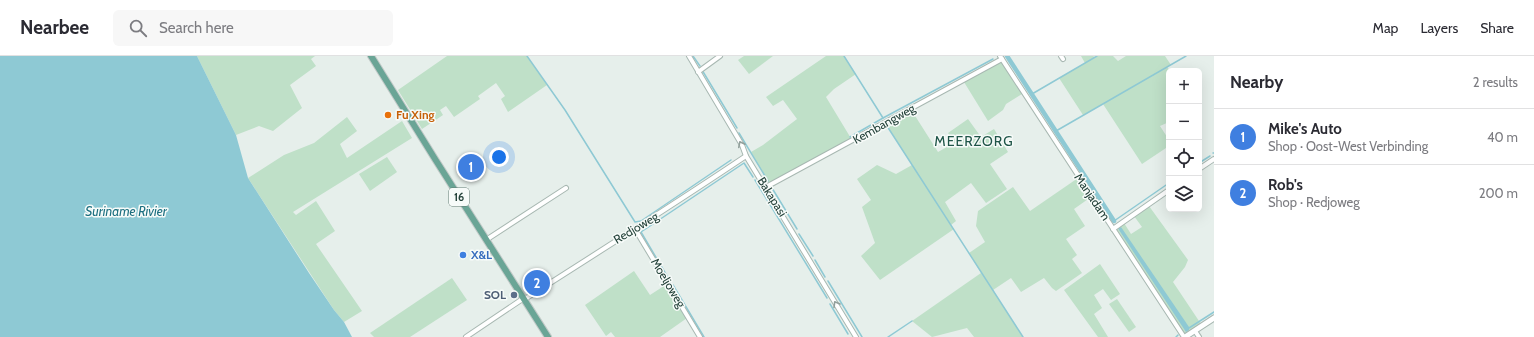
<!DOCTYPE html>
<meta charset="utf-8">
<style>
body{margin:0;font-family:Cabin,sans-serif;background:#f7f7f7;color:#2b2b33}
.controls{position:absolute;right:12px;top:12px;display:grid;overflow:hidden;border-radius:6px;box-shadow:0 4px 16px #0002}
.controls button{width:36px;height:36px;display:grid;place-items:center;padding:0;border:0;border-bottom:1px solid #e1e1e2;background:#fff;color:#2b2b33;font:20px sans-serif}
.you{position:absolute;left:499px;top:101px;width:14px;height:14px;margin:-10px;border:3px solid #fff;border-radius:50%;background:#1a73e8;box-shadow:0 0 0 6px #1a73e833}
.badge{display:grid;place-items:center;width:26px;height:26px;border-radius:50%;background:#855347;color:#fff;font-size:13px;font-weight:700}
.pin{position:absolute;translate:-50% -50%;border:2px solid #fff;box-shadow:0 1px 4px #0006}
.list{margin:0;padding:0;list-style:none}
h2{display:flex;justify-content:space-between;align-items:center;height:52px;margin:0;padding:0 16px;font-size:17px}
h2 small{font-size:13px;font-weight:400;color:#7c7c81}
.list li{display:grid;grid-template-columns:26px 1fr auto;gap:12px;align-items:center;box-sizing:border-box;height:56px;padding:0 16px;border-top:1px solid #e1e1e2}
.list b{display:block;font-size:15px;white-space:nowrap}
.list p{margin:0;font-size:13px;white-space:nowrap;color:#7c7c81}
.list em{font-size:13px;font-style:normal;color:#7c7c81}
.icon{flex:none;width:22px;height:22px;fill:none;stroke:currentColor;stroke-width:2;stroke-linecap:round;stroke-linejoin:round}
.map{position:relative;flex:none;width:1214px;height:281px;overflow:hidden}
header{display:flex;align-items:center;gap:24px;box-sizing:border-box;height:56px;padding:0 20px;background:#fff;border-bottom:1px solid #e1e1e2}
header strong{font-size:19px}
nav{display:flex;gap:22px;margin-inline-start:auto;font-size:14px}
.search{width:280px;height:36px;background:#f7f7f7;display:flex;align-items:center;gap:10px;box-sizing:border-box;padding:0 14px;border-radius:6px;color:#7c7c81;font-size:15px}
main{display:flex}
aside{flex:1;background:#fff}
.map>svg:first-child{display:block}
</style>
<header>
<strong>Nearbee</strong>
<div class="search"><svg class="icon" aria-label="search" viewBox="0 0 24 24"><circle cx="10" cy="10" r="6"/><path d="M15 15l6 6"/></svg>Search here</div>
<nav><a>Map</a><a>Layers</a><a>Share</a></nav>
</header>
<main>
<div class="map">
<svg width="1214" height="281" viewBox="0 0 1214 281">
<rect width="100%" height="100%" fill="#e6efeb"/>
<g fill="#bfe0c8">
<path d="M197,0H315L311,3L316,10L290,29L302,52L273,75L259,70L236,79Z"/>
<path d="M447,0H527L547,29L508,56L501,43L505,40L496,27L478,40L480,43L454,61L446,50L440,54L443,59L422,73L398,34Z"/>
<path d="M744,0H773L749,18L738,4Z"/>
<path d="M826,0H844L856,18L834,33L826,41L852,84L769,128L751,96L763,89L797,63L783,44L773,50L766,41Z"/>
<path d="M1081,0H1093L1095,1L1097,0H1113L1118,5L1126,0H1165L1171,9L1167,11L1170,15L1169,66L1160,70L1169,84V90L1142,108L1103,48L1083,59L1059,22L1085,7Z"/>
<path d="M1001,6L1022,38L1006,48L1003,54L988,65L964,26Z"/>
<path d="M912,55L938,96L954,87L948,77L968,63L981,81L994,73L1008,96L990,108L1007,133L986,147L971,127L945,146L956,165L951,169L954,173L880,224L861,200L875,187L862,151L871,144L857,123L877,109L896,118L912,109L886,68Z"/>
<path d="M347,61L357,75L340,88L347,102L402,65L412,82L293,156L296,159L316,145L335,175L316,188L362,255L344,266L334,254L248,122L284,99L314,87Z"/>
<path d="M387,101L397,116L370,135L359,118Z"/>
<path d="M1078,122L1091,141L1074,153L1085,170L1066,183L1077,199L1072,203L1082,217L1056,235L1052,232L1044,222L1021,236L1011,222L993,234L1023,281H974L967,272L932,281L912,265L981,217L969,197L985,186L976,170L978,155L1013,131L1030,155Z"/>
<path d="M1149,150L1188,204L1185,211L1173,226L1201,268L1186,278L1183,276L1116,174L1117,172L1124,167L1131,178L1142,171L1134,160Z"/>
<path d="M1100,208L1120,238L1111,244L1103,233L1094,239L1102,252L1094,258L1108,281H1098L1064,234Z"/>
<path d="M634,215L650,239L667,228L687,262L660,281H615L611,276L606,280L585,249Z"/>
<path d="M452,222L467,244L410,281H374L370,277Z"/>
<path d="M1117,243L1136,271L1129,276L1109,248Z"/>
</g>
<g fill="#8ec9d4">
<path d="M0,0H197L236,79L248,122L309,217L334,254L344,266L352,281H0Z"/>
<path d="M1121,171L1189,271V274L1186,276L1119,174L1118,172Z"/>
</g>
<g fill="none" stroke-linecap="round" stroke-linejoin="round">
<g stroke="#8ec9d4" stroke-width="1.5">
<path d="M527,0L565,54L635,166L641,165L731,104"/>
<path d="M693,0L700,10"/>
<path d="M844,0L883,62"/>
<path d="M702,14L737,72"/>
<path d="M1032,38L1097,0"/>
<path d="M887,70L1023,281"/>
<path d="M1056,75L1186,0"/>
<path d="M739,77L768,125"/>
<path d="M850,81L883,62L993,3"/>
<path d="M1213,97H1214"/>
<path d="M1199,107L1210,100"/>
<path d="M755,124L827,242"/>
<path d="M772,132L797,173"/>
<path d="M1114,165L1169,127"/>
<path d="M799,178L813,200"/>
<path d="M815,204L825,221"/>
<path d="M670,225L641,176L744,107L753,121"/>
<path d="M828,225L862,281"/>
<path d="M673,229L704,281"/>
<path d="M830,248L848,278"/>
<path d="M1189,272L1214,256"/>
<path d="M888,281L912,265"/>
<path d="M1176,281L1178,279"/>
</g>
<path stroke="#8ec9d4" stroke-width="4.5" d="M1007,0L1114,165"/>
<defs>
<g id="minor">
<path d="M689,0L742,89L746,100L856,281"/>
<path d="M1000,0L1184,281"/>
<path d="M1061,0L1063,3"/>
<path d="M698,16L720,0"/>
<path d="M1199,113L1214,103"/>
<path d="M766,131L1002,3"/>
<path d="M635,173L700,281"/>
<path d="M1113,173L1169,134"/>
<path d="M486,184L566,132"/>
<path d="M525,243C599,196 673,149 746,100"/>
<path d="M1195,275L1199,281"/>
<path d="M466,281L524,242"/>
</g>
<path id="tertiary" d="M1185,281L1214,262"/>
<path id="primary" d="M371,0L435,103L548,281"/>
</defs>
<use href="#minor" stroke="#a8b8b2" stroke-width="6"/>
<use href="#tertiary" stroke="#a8b8b2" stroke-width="7"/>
<use href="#primary" stroke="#c2cac8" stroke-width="8"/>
<use href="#minor" stroke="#fff" stroke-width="4"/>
<use href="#tertiary" stroke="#fff" stroke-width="5"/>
<use href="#primary" stroke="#6aa596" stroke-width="6"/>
</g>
<defs><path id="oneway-chevron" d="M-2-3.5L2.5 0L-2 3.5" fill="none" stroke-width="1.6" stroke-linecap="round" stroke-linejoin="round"/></defs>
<g stroke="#92a09c">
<use href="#oneway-chevron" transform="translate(741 88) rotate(-117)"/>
<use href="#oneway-chevron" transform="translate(836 248) rotate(-121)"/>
</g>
<circle fill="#e8710a" stroke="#f7fbf9" stroke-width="1.5" cx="388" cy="59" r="4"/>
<circle fill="#3f7fe0" stroke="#f7fbf9" stroke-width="1.5" cx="463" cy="199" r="4"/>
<circle fill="#5c6f8a" stroke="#f7fbf9" stroke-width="1.5" cx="514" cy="239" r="4"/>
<g text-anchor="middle" stroke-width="3" stroke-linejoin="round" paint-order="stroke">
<rect fill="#f7fbf9" stroke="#637a73" stroke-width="1" x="449" y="132" width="20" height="18" rx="3"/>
<g font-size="11" font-weight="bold" fill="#24423a">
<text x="459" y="145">16</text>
</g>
<g font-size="12" font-weight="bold" fill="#c56008" stroke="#f7fbf9" text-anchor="start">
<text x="396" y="63">Fu Xing</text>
</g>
<g font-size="12" fill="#24423a" stroke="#f7fbf9">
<text transform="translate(884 68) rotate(-29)" y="4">Kembangweg</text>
<text transform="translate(772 141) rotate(58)" y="4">Bakapasi</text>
<text transform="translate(1092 141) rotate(56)" y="4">Manjadam</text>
<text transform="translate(636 172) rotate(-31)" y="4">Redjoweg</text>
<text transform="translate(668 227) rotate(59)" y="4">Moeljoweg</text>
</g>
<g font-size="12" font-weight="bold" fill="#366cbe" stroke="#f7fbf9" text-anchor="start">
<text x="471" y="203">X&amp;L</text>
</g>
<g font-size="12" font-weight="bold" fill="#4e5e75" stroke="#f7fbf9" text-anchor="end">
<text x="506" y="243">SOL</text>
</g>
<g font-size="13" font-style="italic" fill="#1c6f80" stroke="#f7fbf9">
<text x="126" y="160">Suriname Rivier</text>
</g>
<g font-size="14" letter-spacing="1" fill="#1f5548" stroke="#f7fbf9">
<text x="974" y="90">MEERZORG</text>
</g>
</g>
</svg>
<div class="controls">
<button>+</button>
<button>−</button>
<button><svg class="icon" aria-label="locate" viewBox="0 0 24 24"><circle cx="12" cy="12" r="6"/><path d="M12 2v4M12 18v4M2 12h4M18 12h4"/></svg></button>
<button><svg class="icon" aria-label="layers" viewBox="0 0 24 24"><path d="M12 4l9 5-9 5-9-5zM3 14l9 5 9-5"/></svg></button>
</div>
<div class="you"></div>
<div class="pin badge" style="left:471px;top:111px;background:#3f7fe0">1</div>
<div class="pin badge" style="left:537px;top:227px;background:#3f7fe0">2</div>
</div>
<aside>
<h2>Nearby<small>2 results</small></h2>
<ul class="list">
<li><span class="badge" style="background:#3f7fe0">1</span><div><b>Mike's Auto</b><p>Shop · Oost-West Verbinding</p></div><em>40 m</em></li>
<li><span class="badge" style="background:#3f7fe0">2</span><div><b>Rob's</b><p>Shop · Redjoweg</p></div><em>200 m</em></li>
</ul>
</aside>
</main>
